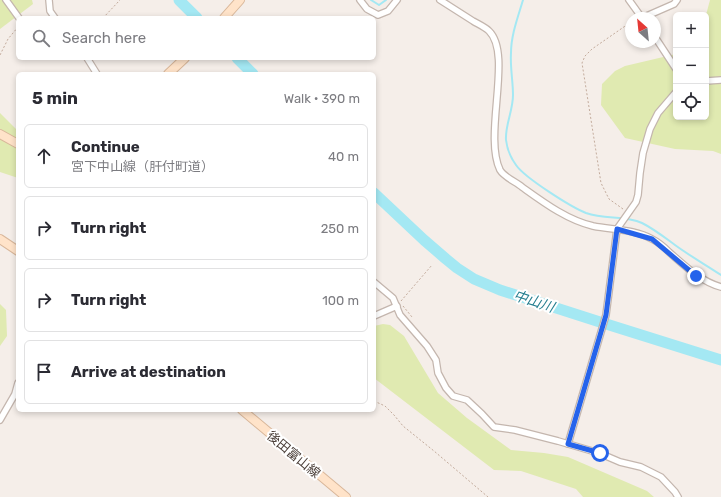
<!DOCTYPE html>
<meta charset="utf-8">
<style>
body{margin:0;font-family:Rubik,"Noto Sans JP",sans-serif;background:#f2f2f3;color:#2b2b33}
.controls{position:absolute;right:12px;top:12px;display:grid;overflow:hidden;border-radius:6px;box-shadow:0 2px 6px #0003}
.controls button{width:36px;height:36px;display:grid;place-items:center;padding:0;border:0;border-bottom:1px solid #e1e1e2;background:#fff;color:#2b2b33;font:20px sans-serif}
.compass{position:absolute;left:625px;top:12px;width:36px;height:36px;border-radius:50%;background:#fff;box-shadow:0 2px 6px #0003;rotate:333deg}
.stop{position:absolute;width:12px;height:12px;margin:-9px;border:3px solid #2563eb;border-radius:50%;background:#fff}
.stop.end{background:#2563eb;border-color:#fff;box-shadow:0 1px 4px #0008}
.list{margin:0;padding:0;list-style:none}
h2{display:flex;justify-content:space-between;align-items:center;height:52px;margin:0;padding:0 16px;font-size:17px}
h2 small{font-size:13px;font-weight:400;color:#7c7c81}
.list li{display:grid;grid-template-columns:26px 1fr auto;gap:12px;align-items:center;box-sizing:border-box;height:64px;margin:0 8px 8px;padding:0 8px;border:1px solid #e1e1e2;border-radius:6px}
.list b{display:block;font-size:15px;white-space:nowrap}
.list p{margin:0;font-size:13px;white-space:nowrap;color:#7c7c81}
.list em{font-size:13px;font-style:normal;color:#7c7c81}
.icon{flex:none;width:22px;height:22px;fill:none;stroke:currentColor;stroke-width:2;stroke-linecap:round;stroke-linejoin:round}
.map{position:relative;flex:none;width:721px;height:497px;overflow:hidden}
.search{position:absolute;background:#fff;box-shadow:0 2px 6px #0003;left:16px;top:16px;width:360px;height:44px;display:flex;align-items:center;gap:10px;box-sizing:border-box;padding:0 14px;border-radius:6px;color:#7c7c81;font-size:15px}
.panel{position:absolute;background:#fff;box-shadow:0 2px 6px #0003;left:16px;top:72px;width:360px;height:340px;border-radius:6px}
.map>svg:first-child{display:block}
</style>
<div class="map">
<svg width="721" height="497" viewBox="0 0 721 497">
<rect width="100%" height="100%" fill="#f5eee9"/>
<g fill="#e0eab1">
<path d="M0,0H32L33,4L0,29Z"/>
<path d="M710,0H721V154L713,151L675,149L625,138L601,105L602,84L615,71L625,66L676,54V117H706V15Z"/>
<path d="M0,113L18,131V178L0,172Z"/>
<path d="M0,304L6,310L7,336L0,346Z"/>
<path d="M383,324L390,325L404,336L438,393L467,418L511,450L544,453L568,457L647,491L654,497H583L576,489L521,471L494,470L374,378V326Z"/>
</g>
<g fill="none" stroke-linecap="round" stroke-linejoin="round">
<g stroke="#a4e8f3" stroke-width="2">
<path d="M371,0L379,5L386,0"/>
<path d="M523,0C518,17 511,35 511,53C510,67 513,81 513,95C513,111 505,125 506,140C507,149 511,158 516,165C525,178 571,207 586,213C605,220 624,215 642,223C654,229 664,237 675,245C690,256 706,265 721,275"/>
</g>
<g stroke="#a4e8f3" stroke-width="11">
<path d="M179,0L197,18"/>
<path d="M237,58L253,74"/>
<path d="M374,193L424,240L446,259L457,268L474,279L500,290L603,323L721,360"/>
</g>
<defs>
<g id="street">
<path d="M6,0L19,18"/>
<path d="M49,0L50,11L55,18"/>
<path d="M360,0L367,9L378,15L388,11L397,0"/>
<path d="M440,0C451,7 462,14 473,21C478,24 485,27 489,31C513,54 483,135 500,170C504,177 516,182 522,187C543,202 567,220 593,226C613,230 634,229 652,239C658,242 664,247 669,252C685,266 700,281 721,287"/>
<path d="M629,0L642,18"/>
<path d="M642,18L674,4L677,0"/>
<path d="M655,37L676,69"/>
<path d="M87,58L97,74"/>
<path d="M706,81L721,80"/>
<path d="M374,282L393,298L400,315L427,346L436,360L438,373L446,388L453,396L467,400L482,414L494,427L515,430L558,441L599,453L620,462L641,467L661,477L675,492L678,497"/>
<path d="M374,316L397,306"/>
<path d="M0,420L15,394L18,383"/>
<path d="M568,444L606,315L617,229L636,202L638,195L640,173L643,153L650,129L658,113L676,92"/>
</g>
<g id="secondary">
<path d="M224,18L240,0"/>
<path d="M168,74L185,58"/>
<path d="M0,134L18,144"/>
<path d="M0,239L18,251"/>
<path d="M242,410L346,497"/>
</g>
</defs>
<use href="#street" stroke="#c4b6ae" stroke-width="8"/>
<use href="#secondary" stroke="#d9b79a" stroke-width="10"/>
<g stroke="#c3ab9c" stroke-width="1" stroke-dasharray="2 2" stroke-linecap="butt">
<path d="M103,18L120,0"/>
<path d="M0,55L8,39L18,27"/>
<path d="M623,209L609,199L601,183L582,63L585,56L592,49L631,22"/>
<path d="M401,301L432,265"/>
<path d="M403,306L412,317"/>
<path d="M374,401L385,406L394,415L403,426L434,451L488,497"/>
</g>
<use href="#street" stroke="#fff" stroke-width="5.5"/>
<use href="#secondary" stroke="#ffe3c9" stroke-width="8"/>
</g>
<g fill="none" stroke-linecap="round" stroke-linejoin="round">
<path stroke="#2563eb" stroke-width="5" d="M600,453L568,444L606,315L617,229L652,239L696,276"/>
</g>
<g text-anchor="middle" stroke-width="4" stroke-linejoin="round" paint-order="stroke">
<g font-size="13" fill="#493d37" stroke="#fff">
<text transform="translate(294 454) rotate(40)" y="5">後田富山線</text>
</g>
<g font-size="14" font-style="italic" fill="#257e8f" stroke="#fff">
<text transform="translate(534 301) rotate(18)" y="5">中山川</text>
</g>
</g>
</svg>
<div class="controls">
<button>+</button>
<button>−</button>
<button><svg class="icon" aria-label="locate" viewBox="0 0 24 24"><circle cx="12" cy="12" r="6"/><path d="M12 2v4M12 18v4M2 12h4M18 12h4"/></svg></button>
</div>
<svg class="compass" viewBox="-18 -18 36 36"><path d="M0-13l5 13h-10z" fill="#e53935"/><path d="M0 13l5-13h-10z" fill="#7c7c81"/></svg>
<div class="stop" style="left:600px;top:453px"></div>
<div class="stop end" style="left:696px;top:276px"></div>
<div class="search"><svg class="icon" aria-label="search" viewBox="0 0 24 24"><circle cx="10" cy="10" r="6"/><path d="M15 15l6 6"/></svg>Search here</div>
<section class="panel">
<h2>5 min<small>Walk · 390 m</small></h2>
<ul class="list">
<li><svg class="icon" aria-label="ahead" viewBox="0 0 24 24"><path d="M12 20V5M6 11l6-6 6 6"/></svg><div><b>Continue</b><p>宮下中山線（肝付町道）</p></div><em>40 m</em></li>
<li><svg class="icon" aria-label="right" viewBox="0 0 24 24"><path d="M7 20v-9h11M14 6l5 5-5 5"/></svg><div><b>Turn right</b></div><em>250 m</em></li>
<li><svg class="icon" aria-label="right" viewBox="0 0 24 24"><path d="M7 20v-9h11M14 6l5 5-5 5"/></svg><div><b>Turn right</b></div><em>100 m</em></li>
<li><svg class="icon" aria-label="arrive" viewBox="0 0 24 24"><path d="M6 21V4h12l-3 4 3 4H6"/></svg><div><b>Arrive at destination</b></div></li>
</ul>
</section>
</div>
